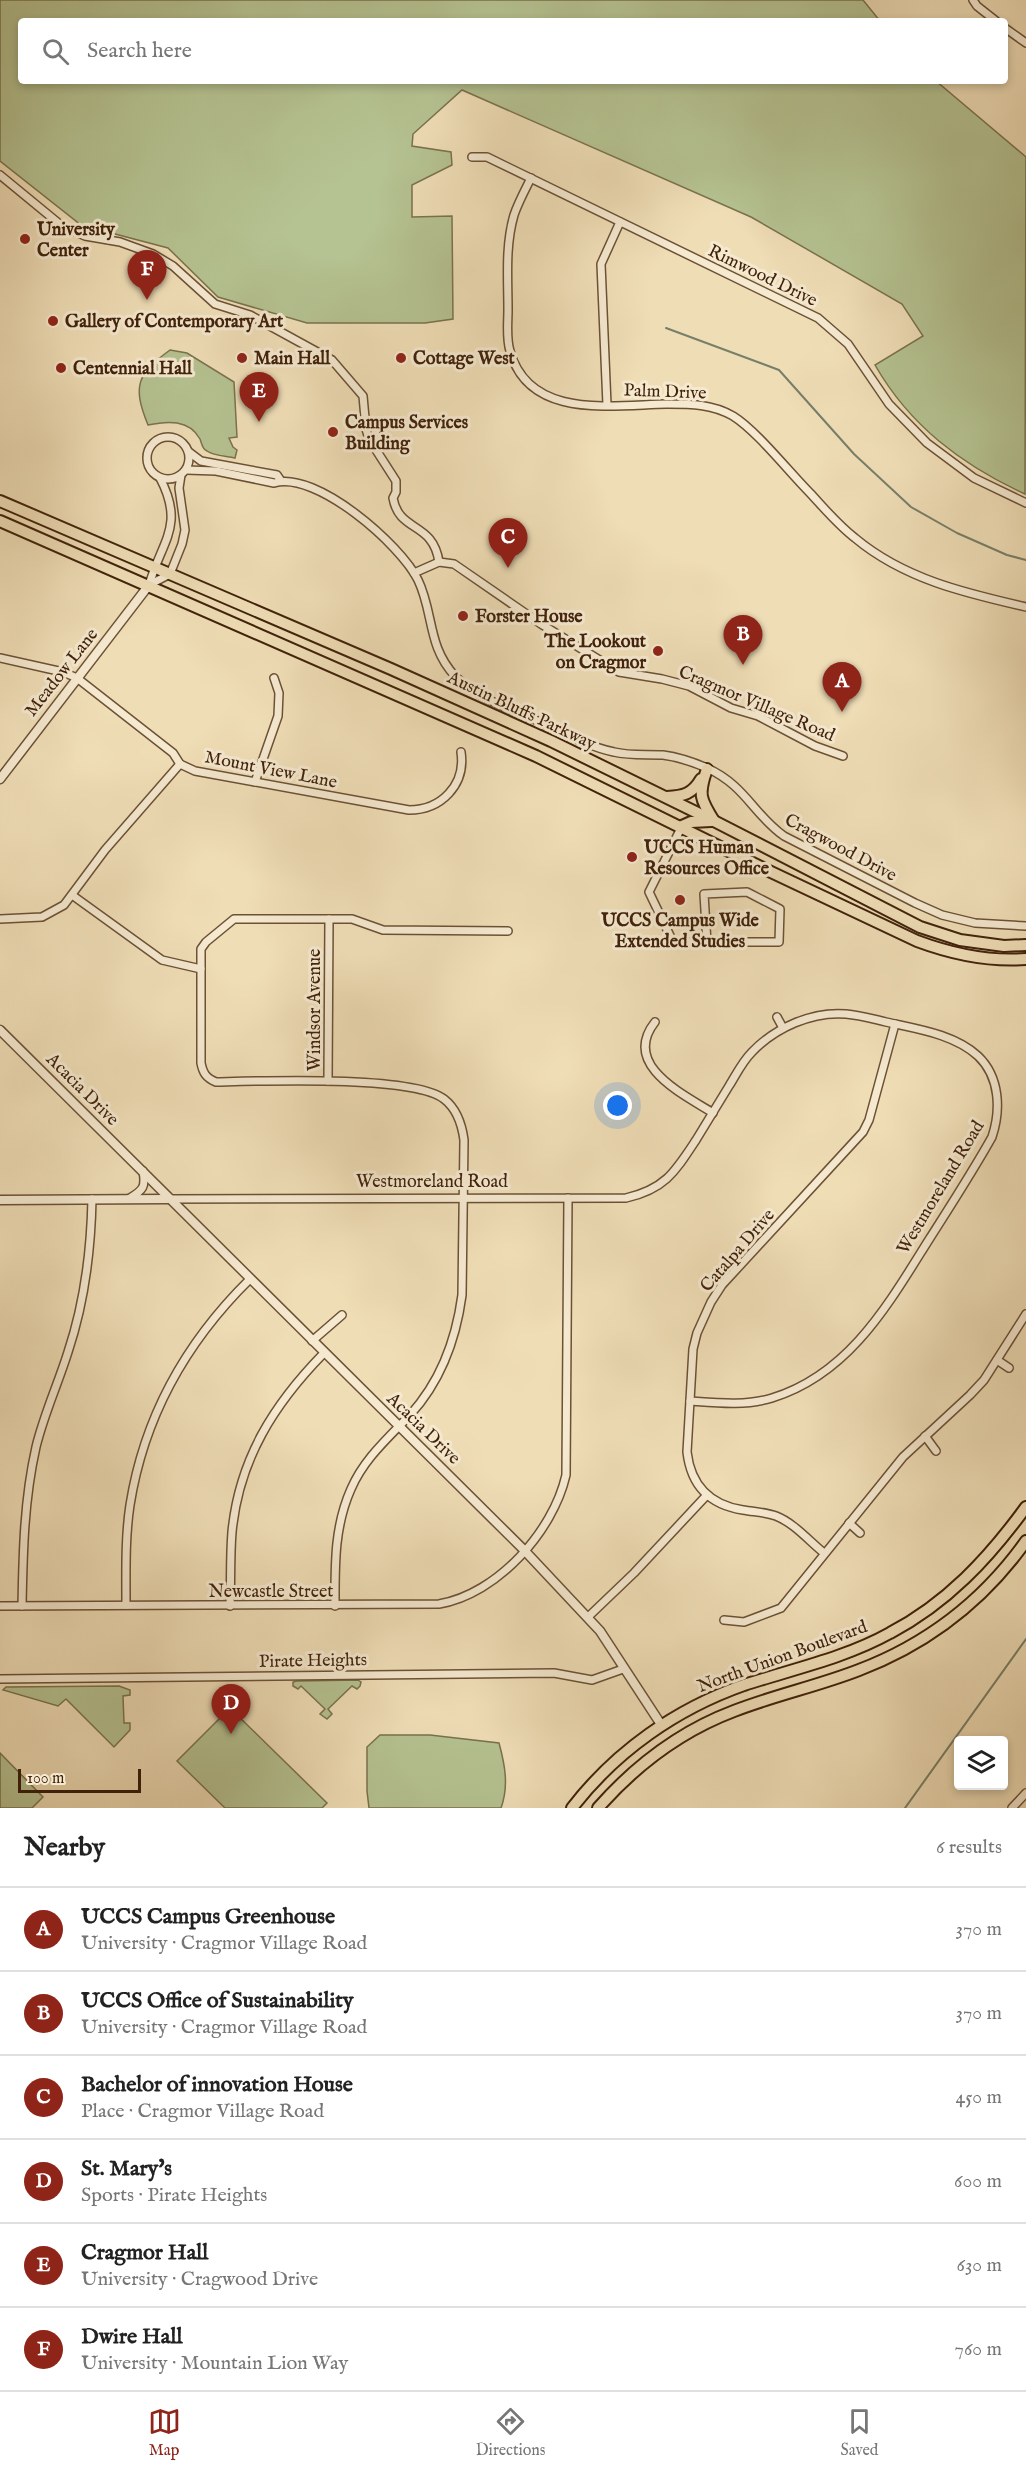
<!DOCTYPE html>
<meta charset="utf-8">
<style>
body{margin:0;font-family:"IM FELL English",serif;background:#f6f6f6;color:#222}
.controls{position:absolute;right:18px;bottom:18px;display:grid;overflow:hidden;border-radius:6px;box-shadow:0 3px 9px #0003}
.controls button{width:54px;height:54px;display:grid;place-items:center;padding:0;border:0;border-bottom:2px solid #e0e0e0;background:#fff;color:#222;font:30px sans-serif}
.scale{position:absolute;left:18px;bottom:15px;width:123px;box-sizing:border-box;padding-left:6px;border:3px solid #40220a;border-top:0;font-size:16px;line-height:21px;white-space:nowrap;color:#40220a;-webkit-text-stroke:4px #f5e9d0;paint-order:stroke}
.you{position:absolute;left:618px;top:1106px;width:21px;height:21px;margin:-15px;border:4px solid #fff;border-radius:50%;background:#1a73e8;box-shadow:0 0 0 9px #1a73e833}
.badge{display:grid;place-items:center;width:39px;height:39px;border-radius:50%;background:#8f2418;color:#fff;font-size:20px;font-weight:700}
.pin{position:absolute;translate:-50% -50px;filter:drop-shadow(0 2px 3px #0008)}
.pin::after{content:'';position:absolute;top:32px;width:21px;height:18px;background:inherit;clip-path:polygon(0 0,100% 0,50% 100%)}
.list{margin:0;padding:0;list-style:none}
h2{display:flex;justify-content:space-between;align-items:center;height:78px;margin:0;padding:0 24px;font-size:26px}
h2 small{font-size:20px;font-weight:400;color:#767676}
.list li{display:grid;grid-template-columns:39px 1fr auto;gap:18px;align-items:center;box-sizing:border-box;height:84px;padding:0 24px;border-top:2px solid #e0e0e0}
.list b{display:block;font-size:22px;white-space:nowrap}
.list p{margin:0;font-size:20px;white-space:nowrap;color:#767676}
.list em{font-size:20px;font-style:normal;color:#767676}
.icon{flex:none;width:33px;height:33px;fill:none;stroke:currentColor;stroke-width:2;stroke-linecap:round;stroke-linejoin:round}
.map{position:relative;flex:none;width:1026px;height:1808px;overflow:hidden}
.search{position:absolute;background:#fff;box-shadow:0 3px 9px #0003;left:18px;right:18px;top:18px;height:66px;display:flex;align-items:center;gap:15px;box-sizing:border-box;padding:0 21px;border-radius:6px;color:#767676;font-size:22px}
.sheet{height:582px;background:#fff}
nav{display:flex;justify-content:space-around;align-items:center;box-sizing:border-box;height:84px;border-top:2px solid #e0e0e0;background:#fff;font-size:16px;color:#767676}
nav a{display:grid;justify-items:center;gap:3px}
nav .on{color:#8f2418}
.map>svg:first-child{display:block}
</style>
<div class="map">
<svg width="1026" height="1808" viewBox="0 0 1026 1808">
<rect width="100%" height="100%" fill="#efddb6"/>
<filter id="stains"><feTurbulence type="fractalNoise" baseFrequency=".00333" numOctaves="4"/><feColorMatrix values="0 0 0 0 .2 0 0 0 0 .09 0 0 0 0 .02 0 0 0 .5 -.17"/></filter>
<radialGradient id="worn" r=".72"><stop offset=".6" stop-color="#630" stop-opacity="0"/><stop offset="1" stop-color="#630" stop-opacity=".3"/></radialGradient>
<g fill="#b5c291" stroke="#7a724e" stroke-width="1.5">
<path d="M0,0H863L880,21H21V81H936L1026,157L1025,494C962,465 910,426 875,365L923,336L902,304L751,217L462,90L413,134L412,146L451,152L452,165L412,185V217L452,216L453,319L425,323H307L218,297L168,248L81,225L0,161Z"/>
<path d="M170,350L187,353L234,382L237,437L229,438L233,447L237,450L235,458C227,456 214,456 207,451C202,449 202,444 200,439C189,419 167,421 148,425C132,386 137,374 170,350Z"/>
<path d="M358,1680L361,1682L360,1686L357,1689L352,1686L328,1709L332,1714L327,1719L320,1714L325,1709L301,1686L298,1689L293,1686V1682L297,1681Z"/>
<path d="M119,1686L130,1690V1695L123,1696L124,1723H130V1730L114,1747L66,1699L58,1706L3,1690L6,1687Z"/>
<path d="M230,1708L327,1803L322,1808H225L177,1761Z"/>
<path d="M380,1735H430L499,1743C505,1765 509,1786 501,1808H369L367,1791V1747Z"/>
<path d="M0,1753L43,1797L32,1808H0Z"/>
</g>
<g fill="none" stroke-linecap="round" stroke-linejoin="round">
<g stroke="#777f69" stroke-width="2">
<path d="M666,328L779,370L854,454L911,507L957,533L1007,555L1026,560"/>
<path d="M905,1808L1026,1639"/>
</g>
<defs>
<g id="minor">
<path d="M973,0L977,6L996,21"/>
<path d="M1005,28L1026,43"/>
<path d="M472,157H487L818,318L848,344L889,404L927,443L974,478L1026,503"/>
<path d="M0,175L62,226L85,236L120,242L153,254L173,266L215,304L250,315L332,360L363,396L366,429L369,439L396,481V492L393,498C399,533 433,521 439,562"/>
<path d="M531,178C525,190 518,203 514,215C505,246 508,279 508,310C508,323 506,338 510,351C529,420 612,405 667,404C691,404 712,404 733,416C757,431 789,472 810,493C824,508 838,525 855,538C904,579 965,593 1026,607"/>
<path d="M607,405L601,264L620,222"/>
<circle cx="168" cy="458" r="21"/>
<path d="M189,452L201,461L277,475L281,481"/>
<path d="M186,470L216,471L274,483C316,470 401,545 418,580C434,613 427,646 455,676C479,700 516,711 547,725C568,735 590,747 614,752C630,756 647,754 663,755C678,757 693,762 707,768C746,786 753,814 784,836L915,903L942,915L975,923L1026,926"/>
<path d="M414,573L439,562L454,564L541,624L619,672L662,679L689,686L731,708L758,716L815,746L843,756"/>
<path d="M149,585L170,574L182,544L185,530L179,488L181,475"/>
<path d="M149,585C162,540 185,526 160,478"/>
<path d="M0,658L63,672L77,678L173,753L180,764L195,771L409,810C441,810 466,785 461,752"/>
<path d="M255,782L278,716L279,693L274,678"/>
<path d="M682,826L649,892L673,942H779L780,909L747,892L704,894L707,943"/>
<path d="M72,895L162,960L201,969"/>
<path d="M0,919L42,917L64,905L105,850L180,764"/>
<path d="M777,1017L783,1028"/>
<path d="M655,1022C621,1065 683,1094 713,1113"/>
<path d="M328,1081L329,919"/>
<path d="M130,1198C143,1190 146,1187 143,1171"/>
<path d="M168,1199L626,1198C665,1189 675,1172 696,1140C707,1122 718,1104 729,1086C736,1075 742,1062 752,1052C775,1028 812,1011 846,1014C859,1015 873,1019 886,1022C917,1029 954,1034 978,1056C1000,1077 1001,1110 992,1137C973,1171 951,1205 930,1238C889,1303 850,1374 772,1398C746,1406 718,1403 690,1401"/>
<path d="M312,1341L342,1315"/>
<path d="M997,1360L1009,1368"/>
<path d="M925,1436L936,1451"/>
<path d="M849,1523L860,1533"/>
<path d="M824,1553C809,1541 794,1523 776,1516C765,1512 754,1512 743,1510C710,1505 691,1486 687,1452L693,1349L697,1333L711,1302L722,1285L863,1132L869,1120L895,1024"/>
<path d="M126,1605C126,1572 125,1538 130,1505C144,1417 187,1341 250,1279"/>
<path d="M0,1606L439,1604C497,1594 553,1532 566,1475L568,1198"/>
<path d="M22,1606C23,1552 24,1500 36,1447C44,1414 58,1384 68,1352C85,1301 91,1251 92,1199"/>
<path d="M230,1606C231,1581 230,1557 232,1532C239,1459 274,1404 324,1353"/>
<path d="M335,1606C335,1566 334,1527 351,1489C364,1459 387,1439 410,1415C441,1381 456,1340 462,1295L464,1140C462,1125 457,1109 444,1099C413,1075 260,1081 216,1082C206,1078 203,1073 201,1063V949L206,942L234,919H352L383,930L508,931"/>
<path d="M588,1617L634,1573L706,1496"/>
<path d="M724,1620L744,1622L781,1608L903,1457L970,1395L984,1380L1026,1314"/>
<path d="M0,1679L554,1673L592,1680L623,1669"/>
<path d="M1012,1808L1026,1793"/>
</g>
<g id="tertiary">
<path d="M0,779L149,585"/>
<path d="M0,1030L524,1550L600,1631L662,1726"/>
<path d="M0,1200L168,1199"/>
</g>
<g id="primary">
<path d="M0,501L391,669L551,741L714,821L920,927L960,940L1004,946L1026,945"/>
<path d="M0,521L536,756L771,872L917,941C952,954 988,962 1026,959"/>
<path d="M707,769C698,794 700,799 714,821"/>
<path d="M667,797C684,796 692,794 701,779"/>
<path d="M682,826L691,822L711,821"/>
<path d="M572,1808C616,1751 676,1709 744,1685C793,1669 845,1658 890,1633C947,1603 988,1559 1026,1507"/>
<path d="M598,1808C635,1766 681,1731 734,1711C775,1695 818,1686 859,1670C927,1644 984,1600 1026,1541"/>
</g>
</defs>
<use href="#minor" stroke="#6c5135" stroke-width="10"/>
<use href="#tertiary" stroke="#6c5135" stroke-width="11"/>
<use href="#primary" stroke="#40220a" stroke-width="14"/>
<use href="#minor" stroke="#f5e9d0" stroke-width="7"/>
<use href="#tertiary" stroke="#f5e9d0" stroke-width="8"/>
<use href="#primary" stroke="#efddb6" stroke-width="10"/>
</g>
<g fill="#8f2418" stroke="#f5e9d0" stroke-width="2">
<circle cx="25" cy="239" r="6"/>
<circle cx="53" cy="321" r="6"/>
<circle cx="242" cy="358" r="6"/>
<circle cx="401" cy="358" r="6"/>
<circle cx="61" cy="368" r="6"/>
<circle cx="333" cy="432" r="6"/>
<circle cx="463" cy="616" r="6"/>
<circle cx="658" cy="651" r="6"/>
<circle cx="632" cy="857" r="6"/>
<circle cx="680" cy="900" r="6"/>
</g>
<g text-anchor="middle" stroke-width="6" stroke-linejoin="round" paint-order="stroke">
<g font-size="18" font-weight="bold" fill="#40220a" stroke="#f5e9d0" text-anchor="start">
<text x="37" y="235">University<tspan x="37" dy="21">Center</tspan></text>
<text x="65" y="327">Gallery of Contemporary Art</text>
<text x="254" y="364">Main Hall</text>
<text x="413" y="364">Cottage West</text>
<text x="73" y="374">Centennial Hall</text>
<text x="345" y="428">Campus Services<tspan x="345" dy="21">Building</tspan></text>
<text x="475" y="622">Forster House</text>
<text x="646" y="647" text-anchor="end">The Lookout<tspan x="646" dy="21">on Cragmor</tspan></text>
<text x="644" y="853">UCCS Human<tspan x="644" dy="21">Resources Office</tspan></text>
<text x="680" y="926" text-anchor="middle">UCCS Campus Wide<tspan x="680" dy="21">Extended Studies</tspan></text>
</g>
<g font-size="18" fill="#40220a" stroke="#f5e9d0">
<text transform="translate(763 275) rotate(26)" y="6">Rimwood Drive</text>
<text transform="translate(665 391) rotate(2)" y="6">Palm Drive</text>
<text transform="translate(61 672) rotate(-52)" y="6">Meadow Lane</text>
<text transform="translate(757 703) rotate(23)" y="6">Cragmor Village Road</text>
<text transform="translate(522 710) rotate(25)" y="6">Austin Bluffs Parkway</text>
<text transform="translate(271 769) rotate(11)" y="6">Mount View Lane</text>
<text transform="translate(841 847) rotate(28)" y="6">Cragwood Drive</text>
<text transform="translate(314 1010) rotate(-90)" y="6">Windsor Avenue</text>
<text transform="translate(83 1089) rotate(45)" y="6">Acacia Drive</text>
<text x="432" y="1187">Westmoreland Road</text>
<text transform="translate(940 1187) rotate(-59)" y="6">Westmoreland Road</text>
<text transform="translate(737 1250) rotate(-49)" y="6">Catalpa Drive</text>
<text transform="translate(424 1428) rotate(44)" y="6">Acacia Drive</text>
<text x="271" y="1597">Newcastle Street</text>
<text transform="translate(782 1656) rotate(-20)" y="6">North Union Boulevard</text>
<text transform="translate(313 1660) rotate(-1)" y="6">Pirate Heights</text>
</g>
</g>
<rect width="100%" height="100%" filter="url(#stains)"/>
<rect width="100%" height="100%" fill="url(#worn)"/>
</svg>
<div class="controls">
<button><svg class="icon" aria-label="layers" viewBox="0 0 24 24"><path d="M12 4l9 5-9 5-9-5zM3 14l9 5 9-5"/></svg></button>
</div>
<div class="scale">100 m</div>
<div class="you"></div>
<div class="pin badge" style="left:842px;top:712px">A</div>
<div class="pin badge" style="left:743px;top:665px">B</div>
<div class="pin badge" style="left:508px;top:568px">C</div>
<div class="pin badge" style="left:231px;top:1734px">D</div>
<div class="pin badge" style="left:259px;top:422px">E</div>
<div class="pin badge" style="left:147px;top:300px">F</div>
<div class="search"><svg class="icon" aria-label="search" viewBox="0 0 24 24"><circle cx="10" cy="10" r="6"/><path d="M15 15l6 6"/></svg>Search here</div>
</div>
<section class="sheet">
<h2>Nearby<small>6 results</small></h2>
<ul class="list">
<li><span class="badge">A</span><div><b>UCCS Campus Greenhouse</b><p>University · Cragmor Village Road</p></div><em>370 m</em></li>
<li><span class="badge">B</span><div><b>UCCS Office of Sustainability</b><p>University · Cragmor Village Road</p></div><em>370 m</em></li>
<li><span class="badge">C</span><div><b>Bachelor of innovation House</b><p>Place · Cragmor Village Road</p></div><em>450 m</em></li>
<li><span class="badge">D</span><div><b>St. Mary's</b><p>Sports · Pirate Heights</p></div><em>600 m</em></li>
<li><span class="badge">E</span><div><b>Cragmor Hall</b><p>University · Cragwood Drive</p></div><em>630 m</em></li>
<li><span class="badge">F</span><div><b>Dwire Hall</b><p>University · Mountain Lion Way</p></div><em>760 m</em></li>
</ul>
</section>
<nav>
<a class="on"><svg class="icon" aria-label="map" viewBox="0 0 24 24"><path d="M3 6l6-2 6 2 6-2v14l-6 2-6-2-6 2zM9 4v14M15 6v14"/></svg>Map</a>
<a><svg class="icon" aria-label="directions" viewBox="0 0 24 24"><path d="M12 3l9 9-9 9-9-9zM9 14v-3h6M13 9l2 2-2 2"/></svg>Directions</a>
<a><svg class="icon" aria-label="saved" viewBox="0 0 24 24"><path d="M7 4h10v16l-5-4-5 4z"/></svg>Saved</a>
</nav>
